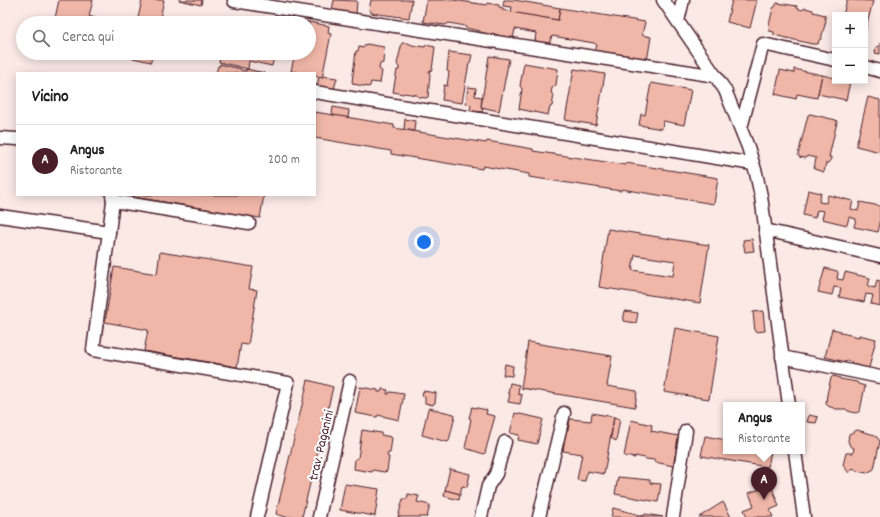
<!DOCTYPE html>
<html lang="it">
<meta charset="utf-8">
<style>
body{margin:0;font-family:Dekko,sans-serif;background:#f2f2f2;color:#222}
.controls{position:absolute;right:12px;top:12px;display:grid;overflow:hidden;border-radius:0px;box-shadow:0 2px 10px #0003}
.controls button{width:36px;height:36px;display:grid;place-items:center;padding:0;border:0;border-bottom:1px solid #e0e0e0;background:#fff;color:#222;font:20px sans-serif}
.you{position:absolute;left:424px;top:242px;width:14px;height:14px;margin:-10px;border:3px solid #fff;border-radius:50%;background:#1a73e8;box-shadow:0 0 0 6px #1a73e833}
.badge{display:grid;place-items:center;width:26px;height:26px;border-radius:50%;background:#4a1f2b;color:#fff;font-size:13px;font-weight:700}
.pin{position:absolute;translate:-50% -33px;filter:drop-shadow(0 1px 2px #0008)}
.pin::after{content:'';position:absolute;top:21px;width:14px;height:12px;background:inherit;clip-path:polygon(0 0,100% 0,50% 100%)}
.popup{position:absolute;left:723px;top:402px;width:82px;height:52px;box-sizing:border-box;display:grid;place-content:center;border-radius:0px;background:#fff;filter:drop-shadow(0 1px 3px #0005);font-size:13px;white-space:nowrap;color:#767676}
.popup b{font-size:15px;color:#222}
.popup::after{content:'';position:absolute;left:50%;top:100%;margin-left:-8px;border:8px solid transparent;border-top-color:#fff}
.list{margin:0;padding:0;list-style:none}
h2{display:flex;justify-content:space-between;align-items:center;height:52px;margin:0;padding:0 16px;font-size:17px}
h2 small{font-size:13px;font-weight:400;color:#767676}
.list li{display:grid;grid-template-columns:26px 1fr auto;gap:12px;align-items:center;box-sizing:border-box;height:72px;padding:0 16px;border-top:1px solid #e0e0e0}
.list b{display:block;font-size:15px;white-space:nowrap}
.list p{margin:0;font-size:13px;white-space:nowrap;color:#767676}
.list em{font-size:13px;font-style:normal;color:#767676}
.icon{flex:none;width:22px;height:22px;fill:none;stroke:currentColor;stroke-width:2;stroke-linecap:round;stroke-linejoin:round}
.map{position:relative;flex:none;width:880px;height:517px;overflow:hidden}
.search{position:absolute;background:#fff;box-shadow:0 2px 10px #0003;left:16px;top:16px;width:300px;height:44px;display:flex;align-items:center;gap:10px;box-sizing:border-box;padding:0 14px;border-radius:22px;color:#767676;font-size:15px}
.panel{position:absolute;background:#fff;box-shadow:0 2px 10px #0003;left:16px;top:72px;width:300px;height:124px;border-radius:0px}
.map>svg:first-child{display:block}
</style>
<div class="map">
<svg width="880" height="517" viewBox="0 0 880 517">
<rect width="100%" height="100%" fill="#fae9e5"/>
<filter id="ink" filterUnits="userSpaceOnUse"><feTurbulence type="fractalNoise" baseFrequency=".025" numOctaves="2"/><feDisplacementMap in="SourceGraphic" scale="8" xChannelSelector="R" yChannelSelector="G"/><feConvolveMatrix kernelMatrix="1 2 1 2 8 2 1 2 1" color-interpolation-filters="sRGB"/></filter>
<g filter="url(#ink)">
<g fill="#f0b7a8" stroke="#4a1f2b" fill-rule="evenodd">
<path d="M59,0H93L89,16L98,19L97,23H54Z"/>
<path d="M142,0H164L159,23H137Z"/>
<path d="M179,0H202L201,5Z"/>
<path d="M334,0L357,1L356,14L332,10Z"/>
<path d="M371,0H412L409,18L371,13V11L369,10Z"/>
<path d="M427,0H453L487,5V3L499,5V7L503,8L502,10L558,20L560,8L645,22L642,35L651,37L647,61L595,52L597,45L594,43L552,36L549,44L536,42V40H535L536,33L515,29L513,39L498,37V35L492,33L491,35L480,32V31L466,28L465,26L449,23L445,25L423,22Z"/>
<path d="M504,0H514L560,8L558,20L511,12L512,7L503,6Z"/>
<path d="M732,0H757L750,28L727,22Z"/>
<path d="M847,0L873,1L865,32V15H843Z"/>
<path d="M777,3L797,6V8L802,10L805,8L813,10V12L825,15V18L826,21L821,39L819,40L818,44H812L774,35V32L769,31L770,27L769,25L773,8L775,7Z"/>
<path d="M304,21L329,26L328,33L331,34L322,78L315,76V73H301L291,71L295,53H309V23H304Z"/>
<path d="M402,43H408L412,45L425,47L426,45L435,47L432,70L429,71L430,75L428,97L426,98L418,97L417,95L404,93L403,94L393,92L397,70H399V67L397,64Z"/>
<path d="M880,43V54L875,53L876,47L879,46Z"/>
<path d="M366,44L384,47L383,63L380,64L379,69L382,71L380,83L371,82L370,86L369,87L353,84V82H352L356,51H358L359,47L363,48Z"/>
<path d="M449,52L472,55L470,63H469L462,103L442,100L444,85L447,86L449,72L447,71Z"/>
<path d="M110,53H152L151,62Z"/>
<path d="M221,53H275L272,66L249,61L248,69L219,62Z"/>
<path d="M489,56L509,59L499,111L481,107Z"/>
<path d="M524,63L558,69L556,85L552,88L551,93L554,95L552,106L550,107L548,115L519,109L522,89L520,86Z"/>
<path d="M220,64L241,69V70L246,71V69L265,73H216L218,66H220Z"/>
<path d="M574,69L605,74L596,125L565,120Z"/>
<path d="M794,69L822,75L817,98L797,94L796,99L775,94L780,70L794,73Z"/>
<path d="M822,75L835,78V81L850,82L846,100L818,94Z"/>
<path d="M322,76L337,78L334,89L317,86L319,77L322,78Z"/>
<path d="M651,83L691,90L684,125L663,121L662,129L639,125L641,114L645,115Z"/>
<path d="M468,87L476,88L475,96L482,97L481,107L483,108L482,112L470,111L471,105L466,104Z"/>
<path d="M868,97L880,100V152L856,146Z"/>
<path d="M333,107L349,110L348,118L332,115Z"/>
<path d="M315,112L394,125V128L486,143L487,141L533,149V151L626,165V163L718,178L714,204L621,189V191L529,177V174L483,166L482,169L391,154V151L315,138Z"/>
<path d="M810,114L836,120L837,122L829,157H831V159L828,163H826L824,172L814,169L816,158L807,156L806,158L799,157L798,155L808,115Z"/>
<path d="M405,119L415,121L414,131L404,129Z"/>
<path d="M808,190L821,193L819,202L826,203L828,195L853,201L851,209L858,211L860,202L880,206V224L878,232L854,227L856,219L849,217L847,225L822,219L824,211L817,210L815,218L803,215Z"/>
<path d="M122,195H264L260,218Z"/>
<path d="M608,229L709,245L700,303L599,287ZM635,255L675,261L673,276L632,270Z"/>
<path d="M752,239L754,251L745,252L743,240Z"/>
<path d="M160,252L253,267L249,289L257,290L248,345L241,344L237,367L144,351L148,330L105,322L114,267L157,274Z"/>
<path d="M825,268L837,271L838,273L837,279L843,280L845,272L870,278L868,286L875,288L877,280L880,281V306L871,304L873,295L866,294L864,302L839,297L841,288L834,287L832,295L818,292Z"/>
<path d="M625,311L638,313L636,323L623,321Z"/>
<path d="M763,311L765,331L755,332L753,312Z"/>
<path d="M675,328L719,336L709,399L664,392Z"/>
<path d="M832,329L841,331V333L859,337V335L876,339L869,368L852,364V362L846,361V362L825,357Z"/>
<path d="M528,342L612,356L607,386L637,391L635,407L521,388Z"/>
<path d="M505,364L513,366L512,376L503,375Z"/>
<path d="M833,376L840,378V379L857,382L858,384L865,386L860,411L856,413L848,411L846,409H836L828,406L826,404L827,394L831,378Z"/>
<path d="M308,380L333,387L302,517H286L276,514Z"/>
<path d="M510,383L519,385L518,394L522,395L520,404L508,402L510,394L508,393Z"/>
<path d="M360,387L378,390V392H381L382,389L388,390L387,394H389L390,392L404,394L399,420L378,415L377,417L355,413Z"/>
<path d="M423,391L436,393L435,403H434L433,405L425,403V397L422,396Z"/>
<path d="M472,407L487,410L486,414L495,416L485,453L484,454L465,448L471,419L469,418Z"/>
<path d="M429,408L454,414L455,416L449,441L447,442L422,435L428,409Z"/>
<path d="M515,413L543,419L537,444L518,440L519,435L510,433Z"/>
<path d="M592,413L614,417L604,474L587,471L585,481L577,480L582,454L563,451L566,429L568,430L570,419L591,421Z"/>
<path d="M809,415L818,417L816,423L807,422Z"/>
<path d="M614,417L620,419L616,441L611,438Z"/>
<path d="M631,420L652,425L651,431L679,436L673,466L655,462L654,460L646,459L645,458L635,456V458L624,456Z"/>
<path d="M362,430L381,433V435L391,437L392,438L390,453H388L387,456L389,457L387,471L384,472L373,470L372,472L354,469L355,459L358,458Z"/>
<path d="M857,430L875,435L880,441L874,469L867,473L856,471L854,468L849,473L843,465L846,453H853L854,448L850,446L848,441L849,434Z"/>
<path d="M705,436L726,440V451H771L768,467L701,456Z"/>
<path d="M450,469L470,474L467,487L462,486L460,494L445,490Z"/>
<path d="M618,477L650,480V483L661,484L658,502L615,494Z"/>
<path d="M345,484L379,489L375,516L340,510Z"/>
<path d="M771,485L779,506L770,510L773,517H747L744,510L754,506L749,493Z"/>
<path d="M445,490L460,494L459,500L444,496Z"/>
<path d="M408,494L419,496L417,502L430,505L427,517H398L403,499H407Z"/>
<path d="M723,502L731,517H699Z"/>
<path d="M613,508L644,516L645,514L663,517H611Z"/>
</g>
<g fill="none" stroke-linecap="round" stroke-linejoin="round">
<defs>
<g id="minor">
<path d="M663,0L725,90L748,147L756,173L761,196L789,405"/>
<path d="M234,1L716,76"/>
<path d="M678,21L683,0"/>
<path d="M865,67L880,71"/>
<path d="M315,92L753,164"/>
<path d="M741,128L763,44L835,60"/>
<path d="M0,138L17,139"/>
<path d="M112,195L113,201L109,232L93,350L288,383L257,517"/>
<path d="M113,201L249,223"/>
<path d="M0,216L109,232"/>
<path d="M765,230L880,256"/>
<path d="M782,357L880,377"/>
<path d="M795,451L804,517"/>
<path d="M319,517L350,381"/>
<path d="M481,517L488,486L496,474L505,442"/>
<path d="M539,517L564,413"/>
<path d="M673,517L686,431"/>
</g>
</defs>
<use href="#minor" stroke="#4a1f2b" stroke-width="15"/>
<use href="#minor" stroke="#fff" stroke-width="12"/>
</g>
</g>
<g text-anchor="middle" stroke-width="4" stroke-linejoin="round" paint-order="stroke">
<g font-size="14" fill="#4a1f2b" stroke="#fff">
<text transform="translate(320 445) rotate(-77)" y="5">trav. Paganini</text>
</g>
</g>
</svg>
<div class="controls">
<button>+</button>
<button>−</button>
</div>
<div class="you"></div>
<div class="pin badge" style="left:764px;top:500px">A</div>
<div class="popup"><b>Angus</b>Ristorante</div>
<div class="search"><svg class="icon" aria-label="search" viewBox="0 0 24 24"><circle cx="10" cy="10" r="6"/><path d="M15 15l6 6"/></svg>Cerca qui</div>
<section class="panel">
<h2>Vicino<small></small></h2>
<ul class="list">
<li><span class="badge">A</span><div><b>Angus</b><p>Ristorante</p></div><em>200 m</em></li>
</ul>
</section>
</div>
